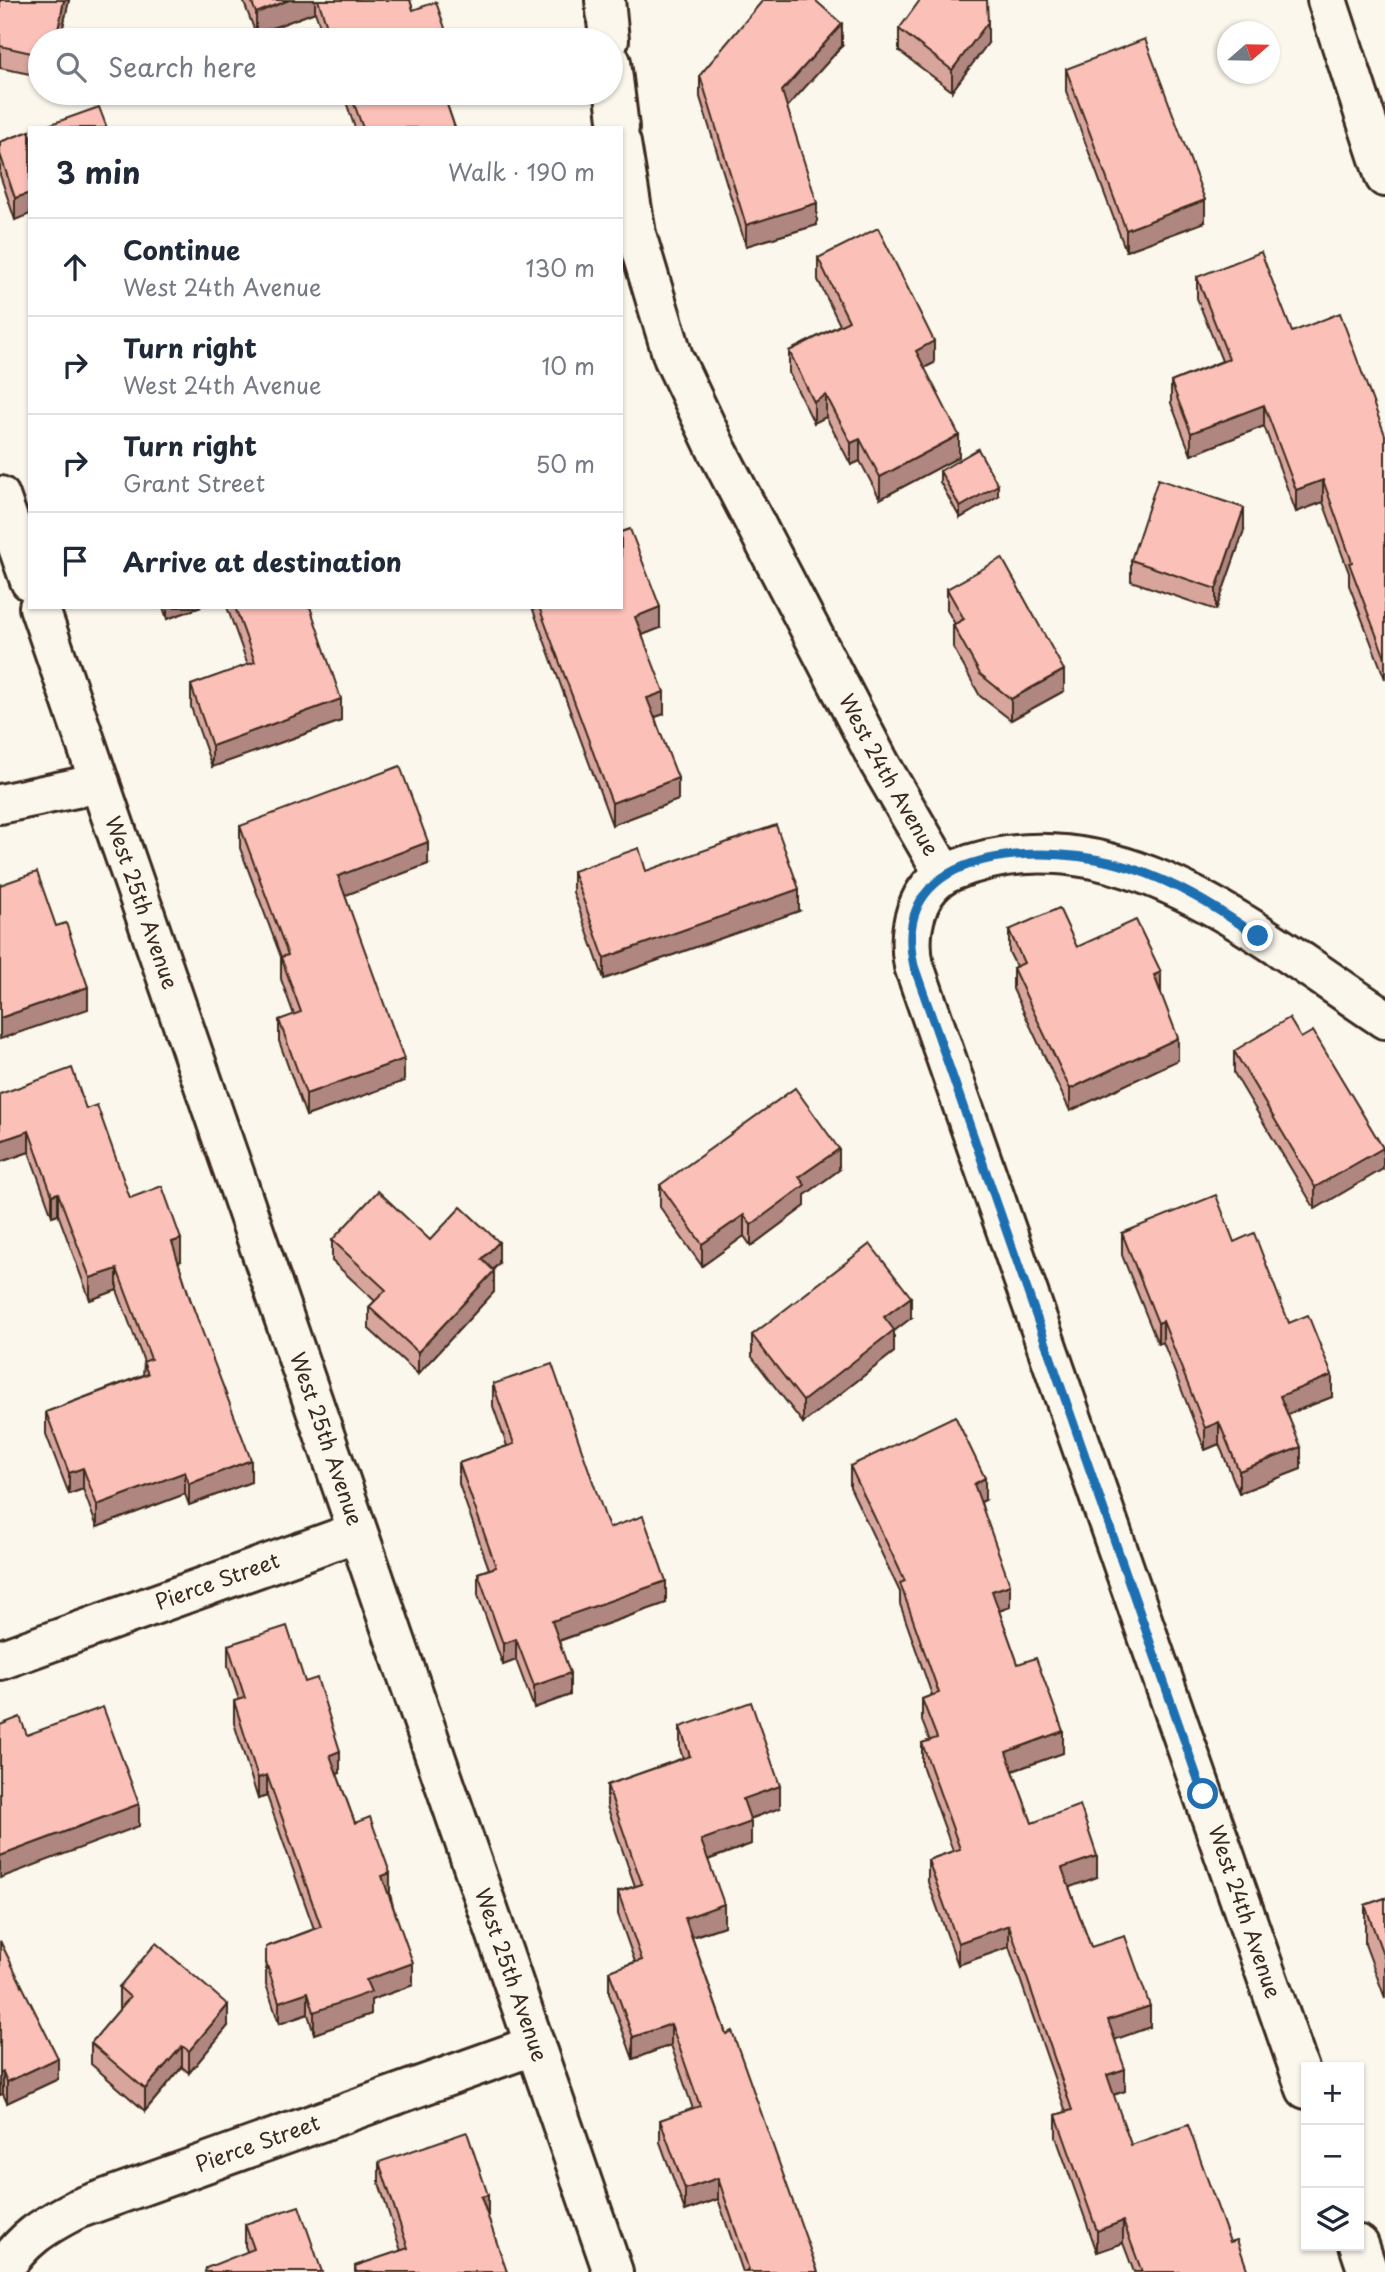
<!DOCTYPE html>
<meta charset="utf-8">
<style>
body{margin:0;font-family:"Playpen Sans",sans-serif;background:#f6f6f7;color:#1f2937}
.controls{position:absolute;right:21px;bottom:21px;display:grid;overflow:hidden;border-radius:0px;box-shadow:0 2px 5px #0004}
.controls button{width:63px;height:63px;display:grid;place-items:center;padding:0;border:0;border-bottom:2px solid #e0e1e3;background:#fff;color:#1f2937;font:35px sans-serif}
.compass{position:absolute;left:1217px;top:21px;width:63px;height:63px;border-radius:50%;background:#fff;box-shadow:0 2px 5px #0004;rotate:70deg}
.stop{position:absolute;width:21px;height:21px;margin:-16px;border:5px solid #1f6fb2;border-radius:50%;background:#fff}
.stop.end{background:#1f6fb2;border-color:#fff;box-shadow:0 2px 7px #0008}
.list{margin:0;padding:0;list-style:none}
h2{display:flex;justify-content:space-between;align-items:center;height:91px;margin:0;padding:0 28px;font-size:30px}
h2 small{font-size:23px;font-weight:400;color:#747a83}
.list li{display:grid;grid-template-columns:46px 1fr auto;gap:21px;align-items:center;box-sizing:border-box;height:98px;padding:0 28px;border-top:2px solid #e0e1e3}
.list b{display:block;font-size:26px;white-space:nowrap}
.list p{margin:0;font-size:23px;white-space:nowrap;color:#747a83}
.list em{font-size:23px;font-style:normal;color:#747a83}
.icon{flex:none;width:38px;height:38px;fill:none;stroke:currentColor;stroke-width:2;stroke-linecap:round;stroke-linejoin:round}
.map{position:relative;flex:none;width:1385px;height:2272px;overflow:hidden}
.search{position:absolute;background:#fff;box-shadow:0 2px 5px #0004;left:28px;top:28px;width:595px;height:77px;display:flex;align-items:center;gap:18px;box-sizing:border-box;padding:0 24px;border-radius:38px;color:#747a83;font-size:26px}
.panel{position:absolute;background:#fff;box-shadow:0 2px 5px #0004;left:28px;top:126px;width:595px;height:483px;border-radius:0px}
.map>svg:first-child{display:block}
</style>
<div class="map">
<svg width="1385" height="2272" viewBox="0 0 1385 2272">
<rect width="100%" height="100%" fill="#fbf7ec"/>
<filter id="ink" filterUnits="userSpaceOnUse"><feTurbulence type="fractalNoise" baseFrequency=".0143" numOctaves="2"/><feDisplacementMap in="SourceGraphic" scale="14" xChannelSelector="R" yChannelSelector="G"/><feConvolveMatrix kernelMatrix="1 2 1 2 8 2 1 2 1" color-interpolation-filters="sRGB"/></filter>
<g filter="url(#ink)">
<g fill="none" stroke-linecap="round" stroke-linejoin="round">
<defs>
<g id="minor">
<path d="M605,0L609,40"/>
<path d="M1327,0L1385,177"/>
<path d="M611,62L619,128"/>
<path id="s1" d="M621,143L636,234L673,357L717,450L880,764L944,874"/>
<path d="M0,496L30,581"/>
<path id="s2" d="M39,607L613,2272"/>
<path d="M0,804L100,783"/>
<path id="s3" d="M0,1660L357,1532"/>
<path d="M1306,2089L914,966C907,932 915,886 952,871C1111,806 1260,937 1385,1019"/>
<path d="M1359,2245L1368,2272"/>
<path id="s4" d="M1,2272C23,2239 42,2227 77,2209L535,2045"/>
</g>
</defs>
<use href="#minor" stroke="#3b2a1e" stroke-width="44"/>
<use href="#minor" stroke="#fbf7ec" stroke-width="38"/>
</g>
<g fill="#d8a59d" stroke="#3b2a1e" stroke-width="2">
<path d="M0,0H69L60,40H40V76L0,68Z"/>
<path d="M243,0H410L413,10L449,40H325L315,12L256,34Z"/>
<path d="M899,29L988,43L952,91L899,51Z"/>
<path d="M842,46L787,107L817,225L746,246L700,97V75Z"/>
<path d="M1066,69L1205,222L1126,251L1066,91Z"/>
<path d="M343,93H443L455,128H355Z"/>
<path d="M30,131L15,220L0,175V142Z"/>
<path d="M818,258L934,363L924,368L959,457L880,499L860,461L851,465L826,417L814,423L789,373V351L840,325L818,280Z"/>
<path d="M1197,277L1292,332L1385,435V679L1349,585V573L1323,502L1296,512L1264,426L1191,455L1171,403V382L1222,361L1197,298Z"/>
<path d="M940,471L998,496L960,518L940,482Z"/>
<path d="M1244,530L1216,610L1131,581V560Z"/>
<path d="M947,589L1064,691L1011,720L980,696L953,647V625L955,624L947,610Z"/>
<path d="M163,607H201L167,619Z"/>
<path d="M227,607H310L341,721L212,767L191,707V685L248,665Z"/>
<path d="M532,607H621L660,628L642,635L664,714L655,717L678,800L612,825Z"/>
<path d="M240,826L428,864L345,895L404,1081L306,1116L279,1041V1020L294,1015L281,979V957L240,848Z"/>
<path d="M573,871H646L799,911L604,979L573,892Z"/>
<path d="M1009,930L1077,947L1161,993L1178,1060L1070,1111L1013,989V968L1016,966L1009,952Z"/>
<path d="M1301,1038L1383,1169L1315,1209L1234,1073V1051Z"/>
<path d="M0,1094L86,1109L130,1198L181,1261L178,1262L251,1482L189,1505L185,1494L97,1527L83,1489L69,1494L46,1434V1412L143,1375L144,1362L117,1290L90,1300L58,1214L52,1216L29,1152L0,1162Z"/>
<path d="M839,1170L805,1195V1206L751,1246L744,1236L702,1266L660,1207V1185Z"/>
<path d="M1122,1233L1234,1242L1289,1323L1332,1397L1288,1414L1301,1469L1239,1493L1219,1444L1205,1450L1163,1342L1158,1344L1122,1255Z"/>
<path d="M332,1240H430L499,1263L493,1270L494,1292L418,1374L369,1329V1307L375,1301L332,1261Z"/>
<path d="M911,1318L894,1331V1352L803,1423L752,1357V1335Z"/>
<path d="M493,1384L609,1528L666,1603L559,1641L570,1695L534,1708L516,1660L503,1665L478,1595V1573L489,1569L459,1484V1463L507,1446L493,1406Z"/>
<path d="M850,1466L985,1500L981,1502L1010,1607L999,1611L1018,1664L1063,1753L1013,1771L1032,1823L1097,1877L1069,1887L1091,1947L1150,2027L1115,2039L1125,2091L1113,2095L1131,2145L1230,2242L1248,2272H1134L1123,2243L1097,2252L1056,2137V2115L1066,2112L1009,1947L958,1965L928,1882V1860L953,1851L922,1765V1743L930,1741L922,1721V1699L932,1695L900,1604V1592L850,1487Z"/>
<path d="M228,1645L305,1682L340,1773L337,1774L355,1823L390,1894L413,1985L371,2000V2014L314,2034L308,2014L279,2024L266,1984V1947L314,1929L267,1796L258,1799L234,1723V1701L239,1700L228,1666Z"/>
<path d="M680,1727L780,1808L750,1819L751,1844L708,1860L724,1926L692,1937L726,2034L818,2272H743L718,2199L685,2211L660,2142V2120L693,2109L671,2045L633,2059L609,1993V1971L635,1962L618,1914V1892L635,1886L607,1806V1785L683,1758L680,1749Z"/>
<path d="M1385,1898V1998L1365,1944V1905Z"/>
<path d="M0,1941L58,2079L7,2103L3,2094Z"/>
<path d="M119,1987L228,2026L189,2073L182,2067L145,2111L91,2064V2043L119,2010Z"/>
<path d="M379,2162L507,2272H355V2266L401,2251L379,2183Z"/>
<path d="M245,2224L322,2272L247,2251L245,2246Z"/>
</g>
<g fill="#b08680" stroke="#3b2a1e" stroke-width="2">
<path d="M64,0H69L60,40H56Z"/>
<path d="M289,0H315V12L256,34V13Z"/>
<path d="M988,22V43L952,91V70Z"/>
<path d="M842,24V46L782,113V91Z"/>
<path d="M30,193V214L15,220V198Z"/>
<path d="M1205,200V222L1126,251V230Z"/>
<path d="M817,203V225L746,246V225Z"/>
<path d="M934,341V363L916,372V351Z"/>
<path d="M826,395V417L814,423V402Z"/>
<path d="M1264,405V426L1191,455V433Z"/>
<path d="M959,435V457L880,499V477Z"/>
<path d="M860,439V461L851,465V443Z"/>
<path d="M1323,480V502L1296,512V490Z"/>
<path d="M998,485V496L960,518V507Z"/>
<path d="M1244,508V530L1216,610V589Z"/>
<path d="M167,607H201L167,619Z"/>
<path d="M660,607V628L635,638V617Z"/>
<path d="M1064,670V691L1011,720V699Z"/>
<path d="M664,692V714L647,720V698Z"/>
<path d="M341,699V721L212,767V746Z"/>
<path d="M678,778V800L612,825V803Z"/>
<path d="M428,842V864L338,898V876Z"/>
<path d="M799,889V911L604,979V958Z"/>
<path d="M1161,972V993L1154,975Z"/>
<path d="M88,987V1009L0,1039V1018Z"/>
<path d="M1178,1038V1060L1070,1111V1089Z"/>
<path d="M404,1059V1081L306,1116V1094Z"/>
<path d="M29,1131V1152L0,1162V1141Z"/>
<path d="M1383,1148V1169L1315,1209V1187Z"/>
<path d="M839,1149V1170L805,1195V1206L751,1246V1225L799,1177Z"/>
<path d="M58,1193V1214L52,1216V1195Z"/>
<path d="M744,1215V1236L702,1266V1244Z"/>
<path d="M181,1239V1261L172,1264V1242Z"/>
<path d="M499,1242V1263L482,1281V1259Z"/>
<path d="M117,1269V1290L90,1300V1278Z"/>
<path d="M494,1271V1292L418,1374V1352Z"/>
<path d="M911,1297V1318L894,1331V1352L803,1423V1401L884,1317Z"/>
<path d="M1163,1321V1342L1158,1344V1323Z"/>
<path d="M1332,1375V1397L1280,1417V1396Z"/>
<path d="M1219,1422V1444L1205,1450V1428Z"/>
<path d="M1301,1447V1469L1239,1493V1471Z"/>
<path d="M251,1460V1482L189,1505V1484Z"/>
<path d="M83,1468V1489L69,1494V1473Z"/>
<path d="M185,1472V1494L97,1527V1505Z"/>
<path d="M985,1478V1500L974,1505V1484Z"/>
<path d="M666,1581V1603L552,1643V1621Z"/>
<path d="M1010,1585V1607L992,1613V1591Z"/>
<path d="M516,1639V1660L503,1665V1644Z"/>
<path d="M570,1673V1695L534,1708V1686Z"/>
<path d="M1063,1731V1753L1006,1773V1752Z"/>
<path d="M340,1751V1773L330,1776V1755Z"/>
<path d="M267,1775V1796L258,1799V1778Z"/>
<path d="M780,1786V1808L743,1821V1799Z"/>
<path d="M139,1804V1826L0,1878V1856Z"/>
<path d="M751,1822V1844L701,1862V1840Z"/>
<path d="M1097,1856V1877L1062,1890V1868Z"/>
<path d="M390,1873V1894L382,1897V1876Z"/>
<path d="M724,1904V1926L685,1939V1918Z"/>
<path d="M1009,1925V1947L958,1965V1943Z"/>
<path d="M413,1963V1985L371,2000V2014L314,2034V2012L366,1980Z"/>
<path d="M308,1992V2014L279,2024V2002Z"/>
<path d="M228,2005V2026L189,2073V2051Z"/>
<path d="M1150,2006V2027L1108,2042V2020Z"/>
<path d="M671,2024V2045L633,2059V2037Z"/>
<path d="M182,2046V2067L145,2111V2089Z"/>
<path d="M58,2058V2079L7,2103V2082Z"/>
<path d="M1125,2069V2091L1107,2097V2075Z"/>
<path d="M3,2072V2094L0,2095V2074Z"/>
<path d="M718,2178V2199L685,2211V2189Z"/>
<path d="M488,2195V2216L481,2197Z"/>
<path d="M1123,2221V2243L1097,2252V2231Z"/>
</g>
<g fill="#fbc0b7" stroke="#3b2a1e" stroke-width="2">
<path d="M0,0H64L56,40H40V55L0,46Z"/>
<path d="M251,0H289L256,13Z"/>
<path d="M318,0H410L413,10L436,2L449,40H332Z"/>
<path d="M763,0H815L842,24L782,91L817,203L746,225L700,75Z"/>
<path d="M920,0H987L988,22L952,70L899,29Z"/>
<path d="M1145,39L1205,200L1126,230L1066,69Z"/>
<path d="M350,93H443L455,128H363Z"/>
<path d="M99,107L107,128H40Z"/>
<path d="M30,131V193L15,198L0,154V142Z"/>
<path d="M878,228L934,341L916,351L959,435L880,477L860,439L851,443L826,395L814,402L789,351L849,321L818,258Z"/>
<path d="M1261,252L1292,332L1340,313L1385,435V658L1349,563L1352,562L1323,480L1296,490L1264,405L1191,433L1171,382L1229,359L1197,277Z"/>
<path d="M978,449L998,485L960,507L940,471Z"/>
<path d="M1158,479L1244,508L1216,589L1131,560Z"/>
<path d="M630,529L660,607L635,617L664,692L647,698L678,778L612,803L539,607H621V532Z"/>
<path d="M1002,558L1064,670L1011,699L980,674L953,625L964,619L947,589Z"/>
<path d="M235,607H310L341,699L212,746L191,685L255,662Z"/>
<path d="M400,766L428,842L338,876L404,1059L306,1094L279,1020L301,1012L281,957L288,955L240,826Z"/>
<path d="M776,825L799,889L604,958L573,871L639,848L646,871Z"/>
<path d="M37,872L56,926L66,923L88,987L0,1018V885Z"/>
<path d="M1059,908L1077,947L1136,920L1161,972L1154,975L1178,1038L1070,1089L1013,968L1024,963L1009,930Z"/>
<path d="M1289,1018L1301,1038L1313,1031L1383,1148L1315,1187L1234,1051Z"/>
<path d="M72,1068L86,1109L97,1105L130,1198L162,1186L181,1239L172,1242L190,1299L251,1460L189,1484L185,1472L97,1505L83,1468L69,1473L46,1412L148,1374L143,1362L151,1359L117,1269L90,1278L58,1193L52,1195L29,1131L0,1141V1094Z"/>
<path d="M795,1088L839,1149L799,1177L805,1185L751,1225L744,1215L702,1244L660,1185Z"/>
<path d="M378,1191L430,1240L461,1207L499,1242L482,1259L494,1271L418,1352L369,1307L386,1290L332,1240Z"/>
<path d="M1216,1195L1234,1242L1254,1233L1289,1323L1308,1315L1332,1375L1280,1396L1301,1447L1239,1471L1219,1422L1205,1428L1163,1321L1158,1323L1122,1233Z"/>
<path d="M870,1244L911,1297L884,1317L894,1330L803,1401L752,1335Z"/>
<path d="M552,1364L609,1528L643,1516L666,1581L552,1621L570,1673L534,1686L516,1639L503,1644L478,1573L496,1567L459,1463L514,1444L493,1384Z"/>
<path d="M955,1416L985,1478L974,1484L1010,1585L992,1591L1018,1664L1036,1658L1063,1731L1006,1752L1032,1823L1080,1805L1097,1856L1062,1868L1091,1947L1125,1936L1150,2006L1108,2020L1125,2069L1107,2075L1131,2145L1188,2125L1230,2242L1237,2240L1248,2272H1142L1123,2221L1097,2231L1056,2115L1072,2110L1009,1925L958,1943L928,1860L960,1849L922,1743L937,1738L922,1699L939,1693L900,1583L905,1581L850,1466Z"/>
<path d="M287,1626L305,1682L317,1678L340,1751L330,1755L355,1823L370,1817L390,1873L382,1876L413,1963L366,1980L371,1992L314,2012L308,1992L279,2002L266,1962V1947L321,1927L267,1775L258,1778L234,1701L245,1698L228,1645Z"/>
<path d="M751,1702L780,1786L743,1799L751,1822L701,1840L724,1904L685,1918L726,2034L732,2031L818,2272H744L749,2270L718,2178L685,2189L660,2120L700,2106L671,2024L633,2037L609,1971L642,1960L618,1892L642,1884L607,1785L690,1756L680,1727Z"/>
<path d="M103,1707L139,1804L0,1856V1725L20,1717L27,1735Z"/>
<path d="M1385,1898V1960L1365,1905Z"/>
<path d="M0,1941L58,2058L7,2082L3,2072L0,2074Z"/>
<path d="M156,1943L228,2005L189,2051L182,2046L145,2089L91,2043L130,1997L119,1987Z"/>
<path d="M467,2132L488,2195L481,2197L507,2272H356L355,2266L408,2248L379,2162Z"/>
<path d="M299,2206L322,2272H205L206,2268L254,2249L245,2224Z"/>
</g>
</g>
<g fill="none" stroke-linecap="round" stroke-linejoin="round" filter="url(#ink)">
<path stroke="#1f6fb2" stroke-width="9" d="M1203,1794L914,966C886,841 1052,842 1131,868C1178,883 1218,909 1258,936"/>
</g>
<g text-anchor="middle" stroke-width="5" stroke-linejoin="round" paint-order="stroke">
<g font-size="21" fill="#3b2a1e" stroke="#fbf7ec">
<text dy="7" stroke="none"><textPath href="#s1" startOffset="691">West 24th Avenue</textPath></text>
<text dy="7" stroke="none"><textPath href="#s2" startOffset="313">West 25th Avenue</textPath></text>
<text dy="7" stroke="none"><textPath href="#s2" startOffset="880">West 25th Avenue</textPath></text>
<text dy="7" stroke="none"><textPath href="#s3" startOffset="231">Pierce Street</textPath></text>
<text transform="translate(1244 1912) rotate(71)" y="7">West 24th Avenue</text>
<text dy="7" stroke="none"><textPath href="#s2" startOffset="1447">West 25th Avenue</textPath></text>
<text dy="7" stroke="none"><textPath href="#s4" startOffset="292">Pierce Street</textPath></text>
</g>
</g>
</svg>
<div class="controls">
<button>+</button>
<button>−</button>
<button><svg class="icon" aria-label="layers" viewBox="0 0 24 24"><path d="M12 4l9 5-9 5-9-5zM3 14l9 5 9-5"/></svg></button>
</div>
<svg class="compass" viewBox="-18 -18 36 36"><path d="M0-13l5 13h-10z" fill="#e53935"/><path d="M0 13l5-13h-10z" fill="#747a83"/></svg>
<div class="stop" style="left:1203px;top:1794px"></div>
<div class="stop end" style="left:1258px;top:936px"></div>
<div class="search"><svg class="icon" aria-label="search" viewBox="0 0 24 24"><circle cx="10" cy="10" r="6"/><path d="M15 15l6 6"/></svg>Search here</div>
<section class="panel">
<h2>3 min<small>Walk · 190 m</small></h2>
<ul class="list">
<li><svg class="icon" aria-label="ahead" viewBox="0 0 24 24"><path d="M12 20V5M6 11l6-6 6 6"/></svg><div><b>Continue</b><p>West 24th Avenue</p></div><em>130 m</em></li>
<li><svg class="icon" aria-label="right" viewBox="0 0 24 24"><path d="M7 20v-9h11M14 6l5 5-5 5"/></svg><div><b>Turn right</b><p>West 24th Avenue</p></div><em>10 m</em></li>
<li><svg class="icon" aria-label="right" viewBox="0 0 24 24"><path d="M7 20v-9h11M14 6l5 5-5 5"/></svg><div><b>Turn right</b><p>Grant Street</p></div><em>50 m</em></li>
<li><svg class="icon" aria-label="arrive" viewBox="0 0 24 24"><path d="M6 21V4h12l-3 4 3 4H6"/></svg><div><b>Arrive at destination</b></div></li>
</ul>
</section>
</div>
